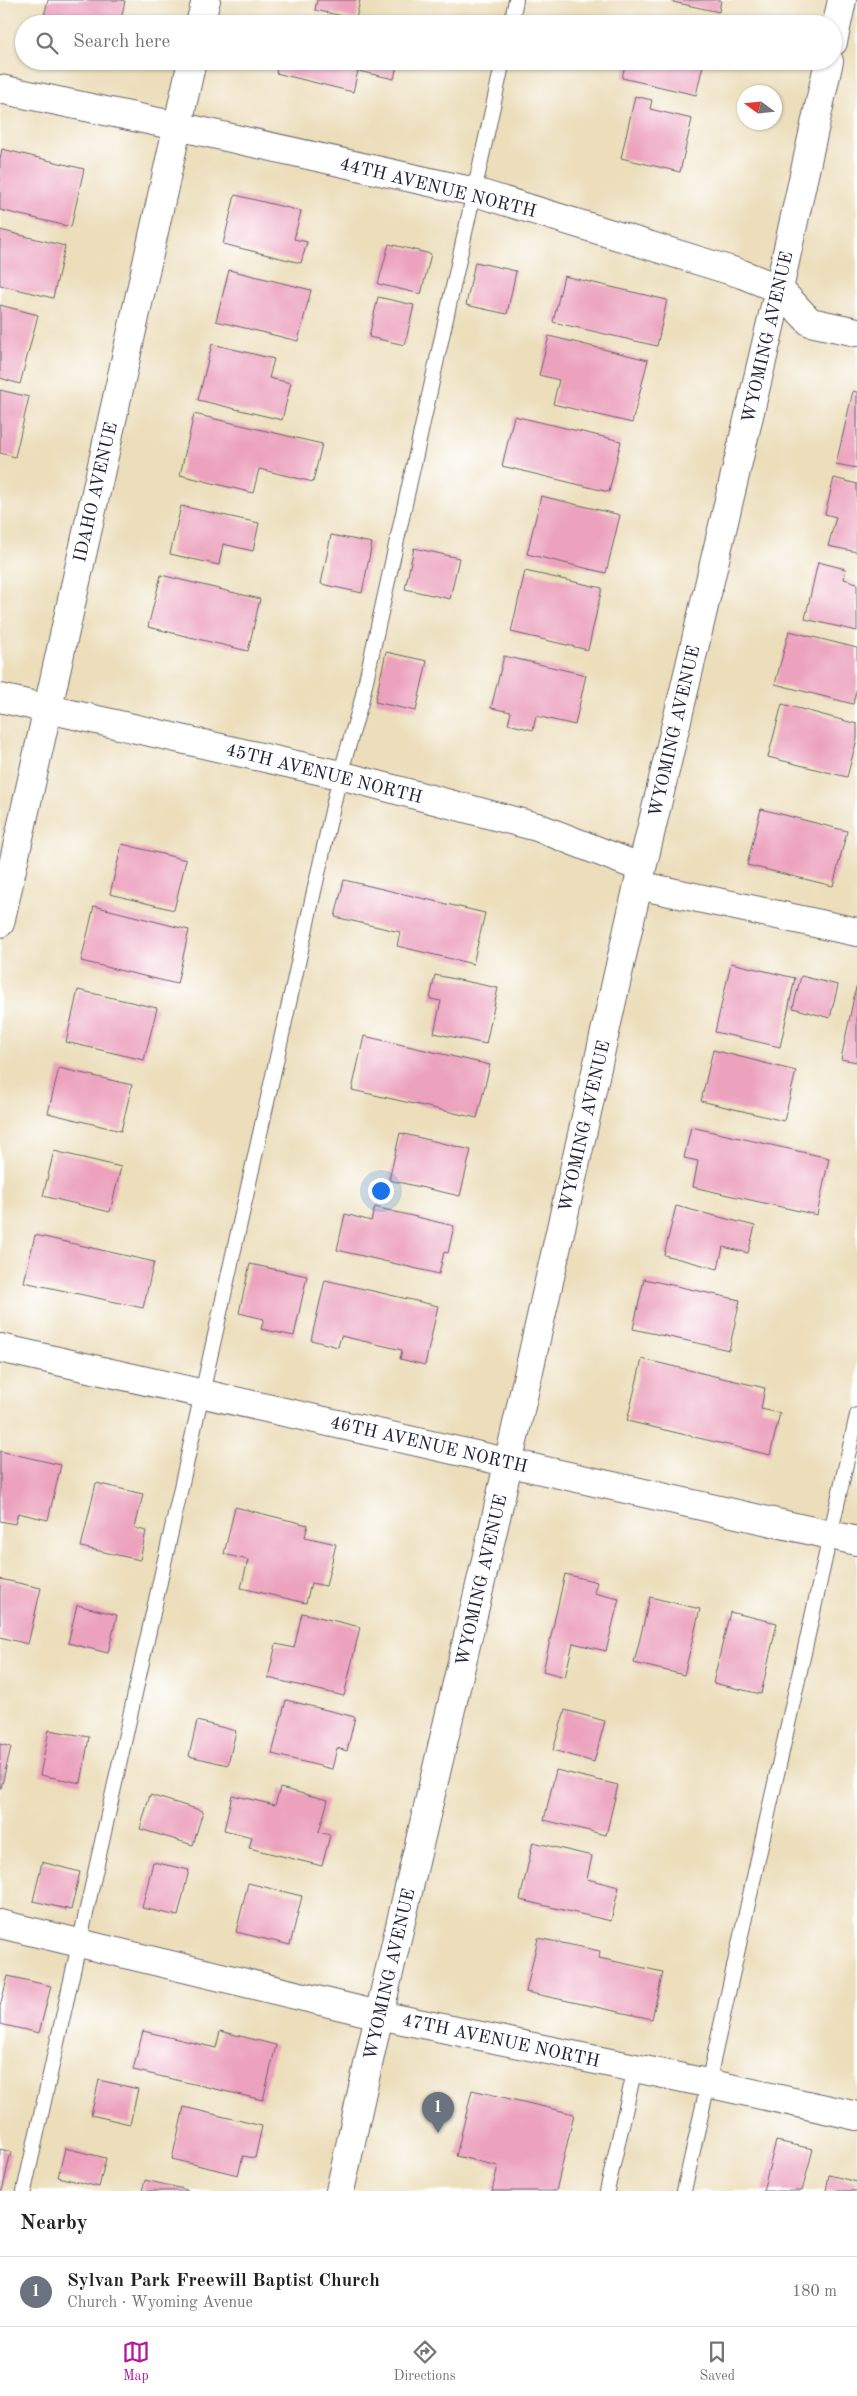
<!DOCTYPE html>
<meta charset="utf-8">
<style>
body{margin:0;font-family:"Old Standard TT",serif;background:#f2f2f2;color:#202124}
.compass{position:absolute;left:737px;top:85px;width:45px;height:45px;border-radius:50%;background:#fff;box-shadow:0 1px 4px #0004;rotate:285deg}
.you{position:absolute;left:380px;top:1190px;width:18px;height:18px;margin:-12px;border:4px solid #fff;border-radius:50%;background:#1a73e8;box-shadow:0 0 0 8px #1a73e833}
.badge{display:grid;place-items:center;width:32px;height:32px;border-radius:50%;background:#b5179e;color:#fff;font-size:16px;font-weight:700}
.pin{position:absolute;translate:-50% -41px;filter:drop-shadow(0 1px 2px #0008)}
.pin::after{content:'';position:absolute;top:26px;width:18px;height:15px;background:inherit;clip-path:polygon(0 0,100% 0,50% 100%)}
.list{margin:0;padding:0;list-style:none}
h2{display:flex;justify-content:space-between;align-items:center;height:65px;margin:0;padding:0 20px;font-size:21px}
h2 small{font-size:16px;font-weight:400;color:#757577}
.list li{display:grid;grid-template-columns:32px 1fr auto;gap:15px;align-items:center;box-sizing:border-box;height:70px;padding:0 20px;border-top:1px solid #e0e0e0}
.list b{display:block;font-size:19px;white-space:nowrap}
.list p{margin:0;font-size:16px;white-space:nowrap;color:#757577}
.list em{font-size:16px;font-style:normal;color:#757577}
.icon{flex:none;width:28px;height:28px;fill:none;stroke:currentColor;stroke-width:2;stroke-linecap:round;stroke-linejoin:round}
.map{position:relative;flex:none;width:857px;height:2191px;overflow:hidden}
.search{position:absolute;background:#fff;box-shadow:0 1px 4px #0004;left:15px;right:15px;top:15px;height:55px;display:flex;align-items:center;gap:12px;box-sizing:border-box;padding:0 18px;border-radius:28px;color:#757577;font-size:19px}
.sheet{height:135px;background:#fff}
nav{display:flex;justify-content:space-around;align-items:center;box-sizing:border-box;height:70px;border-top:1px solid #e0e0e0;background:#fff;font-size:14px;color:#757577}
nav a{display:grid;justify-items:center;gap:2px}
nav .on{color:#b5179e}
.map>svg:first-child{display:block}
</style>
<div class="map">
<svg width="857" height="2191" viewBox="0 0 857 2191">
<rect width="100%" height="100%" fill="#fff"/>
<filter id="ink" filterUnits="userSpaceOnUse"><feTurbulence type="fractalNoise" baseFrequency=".02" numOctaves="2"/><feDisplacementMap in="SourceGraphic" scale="10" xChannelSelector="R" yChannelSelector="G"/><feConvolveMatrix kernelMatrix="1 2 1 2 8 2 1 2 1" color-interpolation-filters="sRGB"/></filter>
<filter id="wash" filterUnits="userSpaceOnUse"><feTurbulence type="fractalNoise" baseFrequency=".0096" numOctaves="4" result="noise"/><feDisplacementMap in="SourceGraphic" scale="20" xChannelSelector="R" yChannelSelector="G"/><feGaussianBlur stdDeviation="1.12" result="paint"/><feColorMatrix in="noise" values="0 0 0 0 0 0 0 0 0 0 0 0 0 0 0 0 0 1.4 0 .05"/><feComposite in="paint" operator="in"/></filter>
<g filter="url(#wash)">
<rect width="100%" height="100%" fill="#ecdebb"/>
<g id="blocks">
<g fill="#eca2bd">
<path d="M48,0H121L125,1L120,24H42Z"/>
<path d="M317,0H360L356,19L315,10Z"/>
<path d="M674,0H721L719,12L673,2Z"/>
<path d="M279,61H398L394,79L358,71L353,92L276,73Z"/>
<path d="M626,61H704L696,95L622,78Z"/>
<path d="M635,96L652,100L650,109L692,119L680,172L621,158Z"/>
<path d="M2,149L84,169L71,227L0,210V159Z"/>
<path d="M235,195L301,211L294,239L307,242L301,263L223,244Z"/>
<path d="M0,230L65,246L53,298L0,285Z"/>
<path d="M389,244L431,254L421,294L378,284Z"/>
<path d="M475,262L516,271L507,314L466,305Z"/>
<path d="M229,270L311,290L298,341L216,321Z"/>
<path d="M564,276L667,300L657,346L553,322Z"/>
<path d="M378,297L414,305L405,345L369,337Z"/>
<path d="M0,305L38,315L20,384L0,378Z"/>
<path d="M549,336L648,360L632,423L553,404L559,380L539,375Z"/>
<path d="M212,344L274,359L269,378L291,383L282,420L198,400Z"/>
<path d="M0,390L29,397L15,457L0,453Z"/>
<path d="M853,391L857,392V468L836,464Z"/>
<path d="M194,414L322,444L313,482L259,469L253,493L180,475Z"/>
<path d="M514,416L621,441L609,492L502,466Z"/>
<path d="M834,478L857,484V552L828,546L836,517L825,514Z"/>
<path d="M541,496L620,515L606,573L527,554Z"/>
<path d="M181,506L259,523L253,551L223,544L219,565L170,554Z"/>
<path d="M331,535L372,543L362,593L321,584Z"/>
<path d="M414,548L459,558L450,599L405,589Z"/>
<path d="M818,562L846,569L844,579L857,583V631L805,619Z"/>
<path d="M525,571L602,588L588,650L511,632Z"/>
<path d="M161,575L260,599L248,651L148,627Z"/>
<path d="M789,631L857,648V687L853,704L775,684Z"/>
<path d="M386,652L427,661L416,711L375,702Z"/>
<path d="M504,656L586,675L575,725L536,716L533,730L508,724L511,712L491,708Z"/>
<path d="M782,704L857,724V739L847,777L768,757Z"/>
<path d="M761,809L847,831L833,886L747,865Z"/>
<path d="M122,844L186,860L174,910L110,894Z"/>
<path d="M344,880L485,913L473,964L397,946L400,932L335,917Z"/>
<path d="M94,906L189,930L177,984L81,961Z"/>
<path d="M731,963L795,978L780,1047L715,1032Z"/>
<path d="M435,975L498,988L486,1044L434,1033L441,1001L430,999Z"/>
<path d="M801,976L838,985L830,1018L793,1008Z"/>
<path d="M856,987H857V1062L841,1059Z"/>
<path d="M78,990L157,1008L144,1060L66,1042Z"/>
<path d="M364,1036L490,1065L477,1118L352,1090Z"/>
<path d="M713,1050L796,1071L784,1121L701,1101Z"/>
<path d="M59,1068L132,1085L121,1131L48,1113Z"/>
<path d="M691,1127L829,1158L817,1215L693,1187L698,1161L684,1158Z"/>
<path d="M400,1133L471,1150L460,1196L389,1180Z"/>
<path d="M54,1151L121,1167L110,1212L43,1196Z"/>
<path d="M676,1206L755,1226L748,1253L723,1247L718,1269L664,1255Z"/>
<path d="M375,1207L454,1226L448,1253L444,1252L439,1274L337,1250L345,1214L371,1221Z"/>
<path d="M35,1235L154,1262L143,1308L24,1282Z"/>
<path d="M250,1264L307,1276L294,1336L261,1329L264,1319L239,1313Z"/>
<path d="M644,1279L740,1300L729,1350L633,1329Z"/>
<path d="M325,1280L438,1306L425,1365L400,1359L402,1350L341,1336L338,1347L311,1340Z"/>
<path d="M642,1359L765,1388L761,1409L780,1413L770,1455L627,1421Z"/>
<path d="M0,1451L61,1465L48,1520L18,1513L15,1524L0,1521Z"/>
<path d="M96,1483L143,1494L135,1528L146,1531L140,1560L81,1547Z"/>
<path d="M235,1507L308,1525L305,1537L336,1544L326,1586L311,1583L306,1603L241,1588L248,1560L224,1554Z"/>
<path d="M565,1574L597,1582L594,1593L619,1599L606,1651L573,1643L565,1677L543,1671Z"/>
<path d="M0,1579L41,1588L28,1644L0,1637Z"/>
<path d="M650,1597L700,1609L684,1675L634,1663Z"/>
<path d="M77,1605L117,1615L108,1653L68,1643Z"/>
<path d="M730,1612L777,1623L761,1694L713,1683Z"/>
<path d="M302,1613L360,1627L344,1696L268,1678L276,1644L294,1648Z"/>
<path d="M286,1700L355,1717L347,1751L337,1748L332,1769L272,1754Z"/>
<path d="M565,1710L605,1721L594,1762L553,1750Z"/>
<path d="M197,1721L236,1731L228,1765L189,1756Z"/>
<path d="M49,1730L89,1737L81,1783L40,1775Z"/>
<path d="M0,1744L11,1747L1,1788H0Z"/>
<path d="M556,1770L618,1785L606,1835L544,1820Z"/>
<path d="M280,1788L328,1800L319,1832L330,1835L322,1866L249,1848L252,1837L224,1830L232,1795L275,1805Z"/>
<path d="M150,1795L203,1811L193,1845L140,1829Z"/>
<path d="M533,1842L592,1856L587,1879L619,1887L611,1921L520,1900Z"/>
<path d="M42,1862L80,1872L71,1910L33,1901Z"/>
<path d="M153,1862L189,1870L178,1916L142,1908Z"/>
<path d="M248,1883L302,1896L290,1945L236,1932Z"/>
<path d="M538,1938L600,1951L599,1958L663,1972L652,2019L526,1992Z"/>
<path d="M8,1976L51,1986L39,2033L0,2024V2006Z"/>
<path d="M143,2031L216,2048L220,2031L276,2045L263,2100L133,2070Z"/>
<path d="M99,2080L138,2089L130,2124L91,2115Z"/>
<path d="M472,2090L574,2114L556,2191H492L498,2166L456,2156Z"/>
<path d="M184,2107L262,2126L255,2158L243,2156L238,2175L172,2159Z"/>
<path d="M776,2141L813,2149L802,2191H763Z"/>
<path d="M65,2148L106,2158L99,2187L58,2177Z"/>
<path d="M0,2149L11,2152L2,2191H0Z"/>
<path d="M829,2175L857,2182V2191H826Z"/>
<path d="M145,2180L188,2190V2191H142Z"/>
</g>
</g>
</g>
<g filter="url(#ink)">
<use href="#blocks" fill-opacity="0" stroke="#696468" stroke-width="1"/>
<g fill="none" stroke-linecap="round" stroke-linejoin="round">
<defs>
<g id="lane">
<path d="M511,24L516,0"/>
<path d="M24,2191L340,775L361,703L503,61"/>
<path d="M607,2191L635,2068"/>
<path d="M684,2191L857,1415"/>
</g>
<g id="street">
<path d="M200,24L206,0"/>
<path d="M833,42L842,0"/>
<path d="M0,89L177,126L475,192L742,274L779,289L810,322L857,332"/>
<path d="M0,698L340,775L537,827L642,868"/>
<path d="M638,885L857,932"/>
<path d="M0,923L192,61"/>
<path d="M0,1924L379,2015L707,2083L857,2116"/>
<path d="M340,2191L379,2015L497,1513L638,885L779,289L829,61"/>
</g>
<path id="primary" d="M0,1348L857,1541"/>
</defs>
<use href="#lane" stroke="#696468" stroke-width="16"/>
<use href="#street" stroke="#696468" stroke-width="30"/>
<use href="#primary" stroke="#696468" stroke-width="30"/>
<use href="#lane" stroke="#fff" stroke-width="14"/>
<use href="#street" stroke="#fff" stroke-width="28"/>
<use href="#primary" stroke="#fff" stroke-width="28"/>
</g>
</g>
<g text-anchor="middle" stroke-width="4" stroke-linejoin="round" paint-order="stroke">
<g font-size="18" fill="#22223b" stroke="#fff">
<text transform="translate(438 187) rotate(14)" y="6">44TH AVENUE NORTH</text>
<text transform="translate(767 337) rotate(-77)" y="6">WYOMING AVENUE</text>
<text transform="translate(95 492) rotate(-77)" y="6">IDAHO AVENUE</text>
<text transform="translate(674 731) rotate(-77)" y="6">WYOMING AVENUE</text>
<text transform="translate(324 773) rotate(14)" y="6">45TH AVENUE NORTH</text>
<text transform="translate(584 1126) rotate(-77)" y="6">WYOMING AVENUE</text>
<text transform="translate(429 1444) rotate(13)" y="6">46TH AVENUE NORTH</text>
<text transform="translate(481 1580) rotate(-77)" y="6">WYOMING AVENUE</text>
<text transform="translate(389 1974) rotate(-77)" y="6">WYOMING AVENUE</text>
<text transform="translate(501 2040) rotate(12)" y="6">47TH AVENUE NORTH</text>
</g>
</g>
</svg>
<svg class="compass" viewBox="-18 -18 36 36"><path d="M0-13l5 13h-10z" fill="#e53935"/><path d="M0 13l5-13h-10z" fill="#757577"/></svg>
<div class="you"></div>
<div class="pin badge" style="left:438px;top:2133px;background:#6b7280">1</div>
<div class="search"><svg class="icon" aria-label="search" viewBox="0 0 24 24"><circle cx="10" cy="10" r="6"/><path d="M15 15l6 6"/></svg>Search here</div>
</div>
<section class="sheet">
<h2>Nearby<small></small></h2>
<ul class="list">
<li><span class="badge" style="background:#6b7280">1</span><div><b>Sylvan Park Freewill Baptist Church</b><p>Church · Wyoming Avenue</p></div><em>180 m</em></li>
</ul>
</section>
<nav>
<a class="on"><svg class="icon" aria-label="map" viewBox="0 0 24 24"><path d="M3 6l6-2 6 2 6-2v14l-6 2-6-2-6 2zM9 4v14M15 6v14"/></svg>Map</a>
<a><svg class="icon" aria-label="directions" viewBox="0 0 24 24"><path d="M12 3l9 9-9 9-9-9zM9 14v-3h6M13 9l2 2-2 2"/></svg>Directions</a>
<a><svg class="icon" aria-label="saved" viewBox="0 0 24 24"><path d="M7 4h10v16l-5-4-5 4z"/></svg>Saved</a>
</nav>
